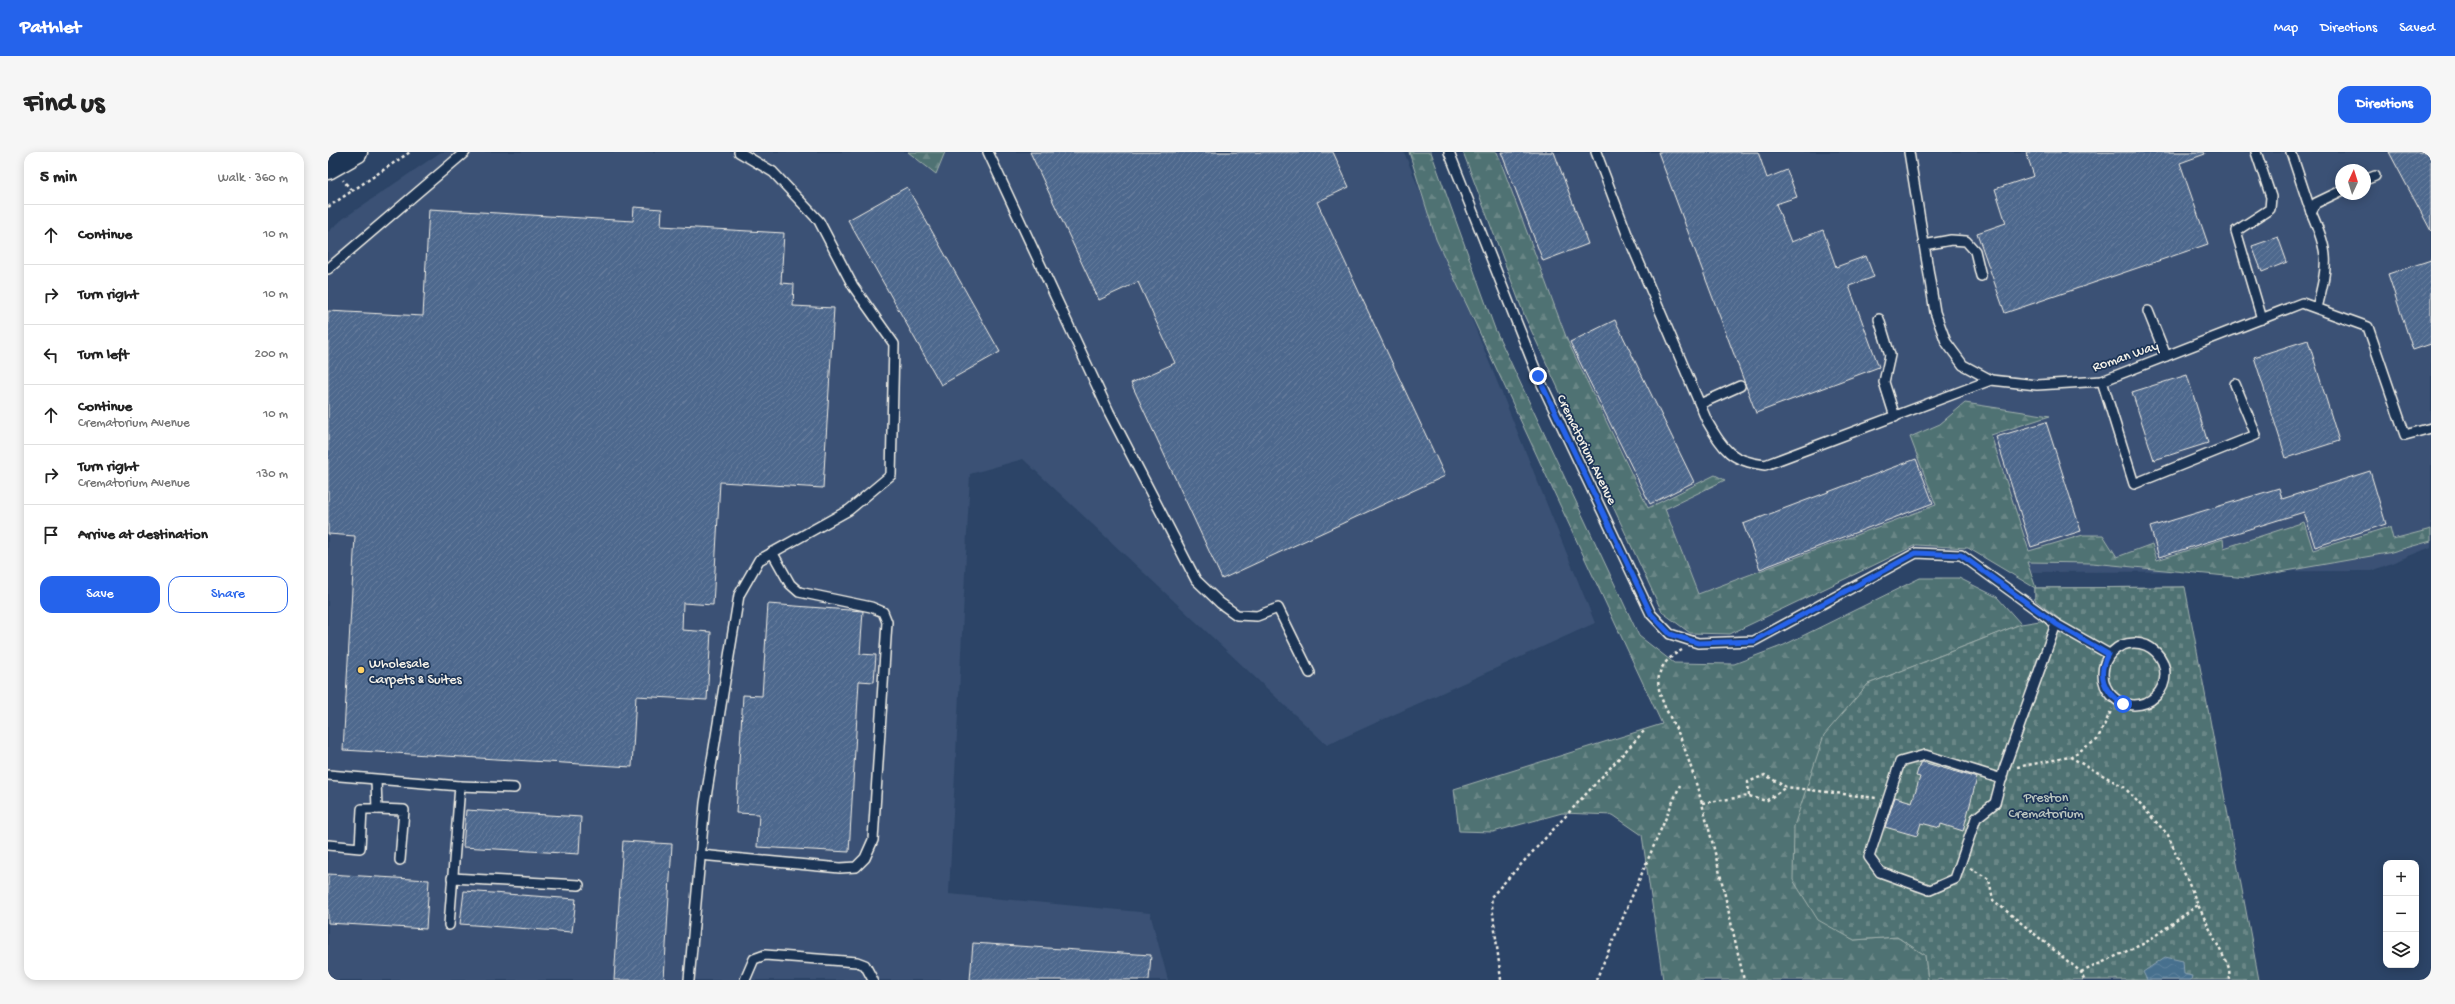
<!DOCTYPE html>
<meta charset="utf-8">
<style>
body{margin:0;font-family:"Gochi Hand",sans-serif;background:#f6f6f6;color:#222}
.controls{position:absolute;right:12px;bottom:12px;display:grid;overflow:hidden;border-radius:8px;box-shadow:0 2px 10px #0003}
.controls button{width:36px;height:36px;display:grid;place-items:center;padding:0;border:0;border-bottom:1px solid #e0e0e0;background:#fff;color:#222;font:20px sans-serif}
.compass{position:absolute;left:2007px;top:12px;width:36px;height:36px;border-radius:50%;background:#fff;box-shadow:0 2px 10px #0003;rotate:4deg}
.stop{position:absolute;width:12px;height:12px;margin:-9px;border:3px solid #2563eb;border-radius:50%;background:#fff}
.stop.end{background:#2563eb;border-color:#fff;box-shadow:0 1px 4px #0008}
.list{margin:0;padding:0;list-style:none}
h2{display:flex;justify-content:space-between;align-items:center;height:52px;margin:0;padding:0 16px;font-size:17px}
h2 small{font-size:13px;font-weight:400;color:#767676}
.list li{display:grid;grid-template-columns:26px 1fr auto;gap:12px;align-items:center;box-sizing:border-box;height:60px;padding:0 16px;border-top:1px solid #e0e0e0}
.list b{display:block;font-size:15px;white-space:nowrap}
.list p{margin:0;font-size:13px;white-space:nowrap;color:#767676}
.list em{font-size:13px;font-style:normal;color:#767676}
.actions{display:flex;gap:8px;padding:12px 16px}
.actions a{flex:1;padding:9px 0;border:1px solid #2563eb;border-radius:12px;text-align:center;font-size:14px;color:#2563eb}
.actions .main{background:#2563eb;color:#fff}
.icon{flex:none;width:22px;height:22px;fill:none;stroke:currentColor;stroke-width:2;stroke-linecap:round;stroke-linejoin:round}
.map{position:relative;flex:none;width:2103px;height:828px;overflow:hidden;border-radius:12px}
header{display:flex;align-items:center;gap:24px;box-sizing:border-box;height:56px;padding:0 20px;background:#2563eb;color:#fff}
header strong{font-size:19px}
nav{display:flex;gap:22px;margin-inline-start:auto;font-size:14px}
.intro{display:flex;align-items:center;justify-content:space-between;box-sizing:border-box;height:96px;padding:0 24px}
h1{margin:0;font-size:28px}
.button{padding:10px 18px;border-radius:12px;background:#2563eb;color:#fff;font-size:14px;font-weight:700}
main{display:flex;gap:24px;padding:0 24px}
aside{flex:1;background:#fff;border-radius:12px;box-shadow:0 2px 10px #0003}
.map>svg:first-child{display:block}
</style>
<header>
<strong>Pathlet</strong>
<nav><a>Map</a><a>Directions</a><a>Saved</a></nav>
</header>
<div class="intro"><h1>Find us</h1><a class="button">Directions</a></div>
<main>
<aside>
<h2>5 min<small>Walk · 360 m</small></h2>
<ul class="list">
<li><svg class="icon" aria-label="ahead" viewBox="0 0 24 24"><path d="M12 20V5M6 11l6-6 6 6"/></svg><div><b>Continue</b></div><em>10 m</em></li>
<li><svg class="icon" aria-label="right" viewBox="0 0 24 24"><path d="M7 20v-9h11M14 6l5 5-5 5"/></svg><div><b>Turn right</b></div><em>10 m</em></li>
<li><svg class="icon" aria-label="left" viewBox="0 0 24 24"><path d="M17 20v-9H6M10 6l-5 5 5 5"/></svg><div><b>Turn left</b></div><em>200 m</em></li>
<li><svg class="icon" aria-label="ahead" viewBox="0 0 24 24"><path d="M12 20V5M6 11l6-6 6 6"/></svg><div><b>Continue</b><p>Crematorium Avenue</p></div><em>10 m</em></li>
<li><svg class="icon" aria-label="right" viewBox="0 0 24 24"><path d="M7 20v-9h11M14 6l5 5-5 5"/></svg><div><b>Turn right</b><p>Crematorium Avenue</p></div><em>130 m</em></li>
<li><svg class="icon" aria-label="arrive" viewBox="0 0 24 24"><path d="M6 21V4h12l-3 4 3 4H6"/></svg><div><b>Arrive at destination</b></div></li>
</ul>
<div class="actions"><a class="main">Save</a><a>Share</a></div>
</aside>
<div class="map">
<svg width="2103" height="828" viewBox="0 0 2103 828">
<defs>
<pattern id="forest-firs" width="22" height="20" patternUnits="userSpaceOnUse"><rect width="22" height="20" fill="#507273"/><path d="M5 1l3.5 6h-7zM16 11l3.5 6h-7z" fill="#6a8787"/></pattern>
<pattern id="cemetery-stones" width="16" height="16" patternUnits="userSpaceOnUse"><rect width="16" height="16" fill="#507273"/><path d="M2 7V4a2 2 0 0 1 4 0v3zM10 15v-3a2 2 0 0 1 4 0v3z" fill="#6a8787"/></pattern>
<pattern id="water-waves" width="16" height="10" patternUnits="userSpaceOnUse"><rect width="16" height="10" fill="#466f8e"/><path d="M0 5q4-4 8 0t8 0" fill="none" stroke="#61849e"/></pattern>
<pattern id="building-hatch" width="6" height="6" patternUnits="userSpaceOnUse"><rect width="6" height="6" fill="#4e678d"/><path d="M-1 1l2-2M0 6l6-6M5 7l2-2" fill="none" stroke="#687d9d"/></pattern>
</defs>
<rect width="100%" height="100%" fill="#2c4467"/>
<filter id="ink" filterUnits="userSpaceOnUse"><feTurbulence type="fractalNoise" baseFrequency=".025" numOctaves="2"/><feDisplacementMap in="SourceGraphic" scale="8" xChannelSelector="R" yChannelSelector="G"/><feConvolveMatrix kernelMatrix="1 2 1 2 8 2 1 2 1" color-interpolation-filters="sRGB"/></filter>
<g filter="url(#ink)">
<g fill="#3a5174" fill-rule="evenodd">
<path d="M113,0H1076L1267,471L999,593L695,307L642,322L621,742L822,761L840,828H0V80L16,66Z"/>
<path d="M1169,0H2103V395L2044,419L1680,420L1659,363L1356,454L1320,355L1240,190ZM2013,18H2037V42H2013Z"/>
</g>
<g fill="url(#forest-firs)" stroke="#a2b2ae">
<path d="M580,0H617L608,22Z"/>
<path d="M1081,0H1103L1167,177L1311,484L1346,511L1406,512L1456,493L1592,426H1631L1669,445L1693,472L1540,532L1526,788L1569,785L1597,803L1600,828H1335L1314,683L1285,663L1234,661L1165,680L1131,679L1126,637L1334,572L1108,87Z"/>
<path d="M1135,0H1169L1240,190L1320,356L1387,323L1397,328L1337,357L1370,442L1608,353L1582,285L1612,272L1637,251L1722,264L1663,283L1701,399L1755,383H1775L1789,405L1824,392L1829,408L1895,387L1896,396L1976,370L1985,398L2062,375L2065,387L2103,377V389L2060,401L1919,426L1764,411L1699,410L1708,436L1857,435L1707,448V436L1640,396L1588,393L1402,482L1362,481L1334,460L1197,165Z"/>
</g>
<path fill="url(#cemetery-stones)" stroke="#a2b2ae" d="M1857,435L1931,828H1600L1597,803L1569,785L1526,788L1490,768L1465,728L1466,674L1496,583L1540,532L1693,472L1730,466L1707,448V436Z"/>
<path fill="url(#water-waves)" stroke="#8ca3b2" d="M1837,805L1855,809L1856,822L1864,824L1863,828H1819L1815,820Z"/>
<g fill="url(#building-hatch)" stroke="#f4f1e8">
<path d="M702,0H1005L1021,35L989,50L1117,324L894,427L803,231L847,211L810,130L771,148Z"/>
<path d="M1173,0H1226L1260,92L1215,109Z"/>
<path d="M1330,0H1430L1439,26L1459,18L1469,45L1448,52L1463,90L1495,78L1508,115L1538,104L1546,125L1521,134L1551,215L1428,261Z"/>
<path d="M1698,0H1876L1877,2L1852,11L1880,92L1677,161L1649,81L1678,71L1667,37L1706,24Z"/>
<path d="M2061,0H2103V79Z"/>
<path d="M579,35L672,200L613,233L520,68Z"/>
<path d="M306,55L334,57L333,74L456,81L453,131L466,132L465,154L506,156L495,336L392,330L385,453L355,451L354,478L383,480L379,548L308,544L304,615L15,598L27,384L0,382V159L95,164L101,57L305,69Z"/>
<path d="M1950,85L1959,110L1934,120L1924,94Z"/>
<path d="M2103,108V192L2085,198L2060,122Z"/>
<path d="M1287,168L1366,330L1322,352L1242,190Z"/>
<path d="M1980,188L2011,289L1958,306L1926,205Z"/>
<path d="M1859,223L1880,291L1826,308L1804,240Z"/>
<path d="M1718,270L1753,379L1703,395L1668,285Z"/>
<path d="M1588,307L1605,351L1432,417L1415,372Z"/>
<path d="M2042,319L2058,372L1987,395L1976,360L1831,405L1822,375L1951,336L1954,347Z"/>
<path d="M440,452L535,459L532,502L548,503L546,530L531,529L521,700L429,695L431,662L408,661L415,543L434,544Z"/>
<path d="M1595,610L1649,626L1635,679L1613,672L1612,676L1593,671L1589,684L1557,675L1567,645L1584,650L1592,625L1588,624L1592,611Z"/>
<path d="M138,658L253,665L251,702L135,695Z"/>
<path d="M295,689L344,692L336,828H286Z"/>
<path d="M0,722L101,728L98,777L0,771Z"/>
<path d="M136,739L248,747L244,780L132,772Z"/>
<path d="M645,791L823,803L821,828H642Z"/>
</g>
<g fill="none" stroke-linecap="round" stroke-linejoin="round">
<defs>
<g id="service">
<path d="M660,0L781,260L868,428L892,451L909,463L929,464L950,456L982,521"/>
<path d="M1121,0L1210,224L1323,462L1342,482L1370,491L1426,489L1588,401L1633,403L1728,472L1781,502"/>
<path d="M1268,0L1299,82L1379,269C1396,298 1402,309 1437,313L1663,228"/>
<path d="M1581,0L1607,160L1618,190L1635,213L1663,228L1709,233L1774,229L1974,151L2040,175L2077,283L2103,276"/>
<path d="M1928,0L1943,45L1942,57L1908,79L1934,167"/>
<path d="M1963,0L1983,60"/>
<path d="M2037,28L2047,24"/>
<path d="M1596,93L1623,88L1638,89L1647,99L1653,124"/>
<path d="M0,117L137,0"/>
<path d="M1989,156C2000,111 2002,103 1983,60L1988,51L2013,39"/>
<path d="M1820,159L1838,204"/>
<path d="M1551,167L1562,203L1556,230L1567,265"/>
<path d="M1774,229L1806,332L1928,283L1907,232"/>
<path d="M1372,252L1412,234"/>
<circle cx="1806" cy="522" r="31"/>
<path d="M0,623L132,634L121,773"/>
<path d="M1674,627L1597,603L1572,610L1541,705L1552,720L1602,738L1627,727L1648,666L1667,651L1676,617L1728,472"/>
<path d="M132,634L186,636"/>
<path d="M49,657L76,658L72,708"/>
<path d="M0,693L32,696L34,657H49L48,628"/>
<path d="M372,703L512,716L528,715L537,706L545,688L559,470L555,460L543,455L471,440L462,432L444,400"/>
<path d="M124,726L251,733"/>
<path d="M361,828L377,651L411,443L431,408L521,358L563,323L566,192L525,134L491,69L445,20L411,0"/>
<path d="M417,828L426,807L437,803L529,810L537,813L545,828"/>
</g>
<path id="secondary" d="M0,16L28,0"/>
</defs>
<use href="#service" stroke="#f4f1e8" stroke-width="12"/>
<use href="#secondary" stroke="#f4f1e8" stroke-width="25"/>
<g stroke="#f4f1e8" stroke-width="2.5" stroke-dasharray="3 3" stroke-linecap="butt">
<path d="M24,39L82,0"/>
<path d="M0,55L24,39L15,28"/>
<path d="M1354,498C1344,503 1333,512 1331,524C1326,545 1350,575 1356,595C1383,671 1398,750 1416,828"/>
<path d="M1742,605L1769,588L1784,557"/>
<path d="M1689,615L1742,605L1796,635L1840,683L1870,753L1901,816L1902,828"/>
<path d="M1421,644L1420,630L1437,623L1458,635L1548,646"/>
<path d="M1374,651L1421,644L1438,649L1458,635"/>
<path d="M1642,716L1661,727L1665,748L1753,820L1756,828"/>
<path d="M1753,820L1817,791L1870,753"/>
<path d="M1173,828L1163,745L1317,578"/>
<path d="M1268,828L1352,633"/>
</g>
<use href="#service" stroke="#1d3557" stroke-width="9"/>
<use href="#secondary" stroke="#1d3557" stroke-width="22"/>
</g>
</g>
<g fill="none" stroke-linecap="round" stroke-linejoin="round" filter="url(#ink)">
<path stroke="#2563eb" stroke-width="5" d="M1210,224L1323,462L1342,482L1370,491L1426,489L1588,401L1633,403L1728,472L1780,502C1769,522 1775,540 1795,552"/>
</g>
<circle fill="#ffd166" stroke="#1d3557" stroke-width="1.5" cx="33" cy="518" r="4"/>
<g text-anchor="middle" stroke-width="3.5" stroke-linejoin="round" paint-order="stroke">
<g font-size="14" fill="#f4f1e8" stroke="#1d3557">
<text transform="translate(1797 203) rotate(-19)" y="5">Roman Way</text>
<text transform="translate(1260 297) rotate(64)" y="5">Crematorium Avenue</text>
</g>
<g font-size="14" fill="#f4f1e8" stroke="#1d3557" text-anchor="start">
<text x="41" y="515">Wholesale<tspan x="41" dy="16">Carpets &amp; Suites</tspan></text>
</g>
<g font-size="14" fill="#bbc5bf" stroke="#1d3557">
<text x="1718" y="649">Preston<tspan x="1718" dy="16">Crematorium</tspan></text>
</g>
</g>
</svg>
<div class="controls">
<button>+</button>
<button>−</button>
<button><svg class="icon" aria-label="layers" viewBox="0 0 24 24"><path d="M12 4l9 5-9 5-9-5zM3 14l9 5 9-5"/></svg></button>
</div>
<svg class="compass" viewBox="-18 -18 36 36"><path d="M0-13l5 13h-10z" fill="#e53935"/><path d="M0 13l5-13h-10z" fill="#767676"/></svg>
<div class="stop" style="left:1795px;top:552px"></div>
<div class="stop end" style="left:1210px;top:224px"></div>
</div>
</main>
